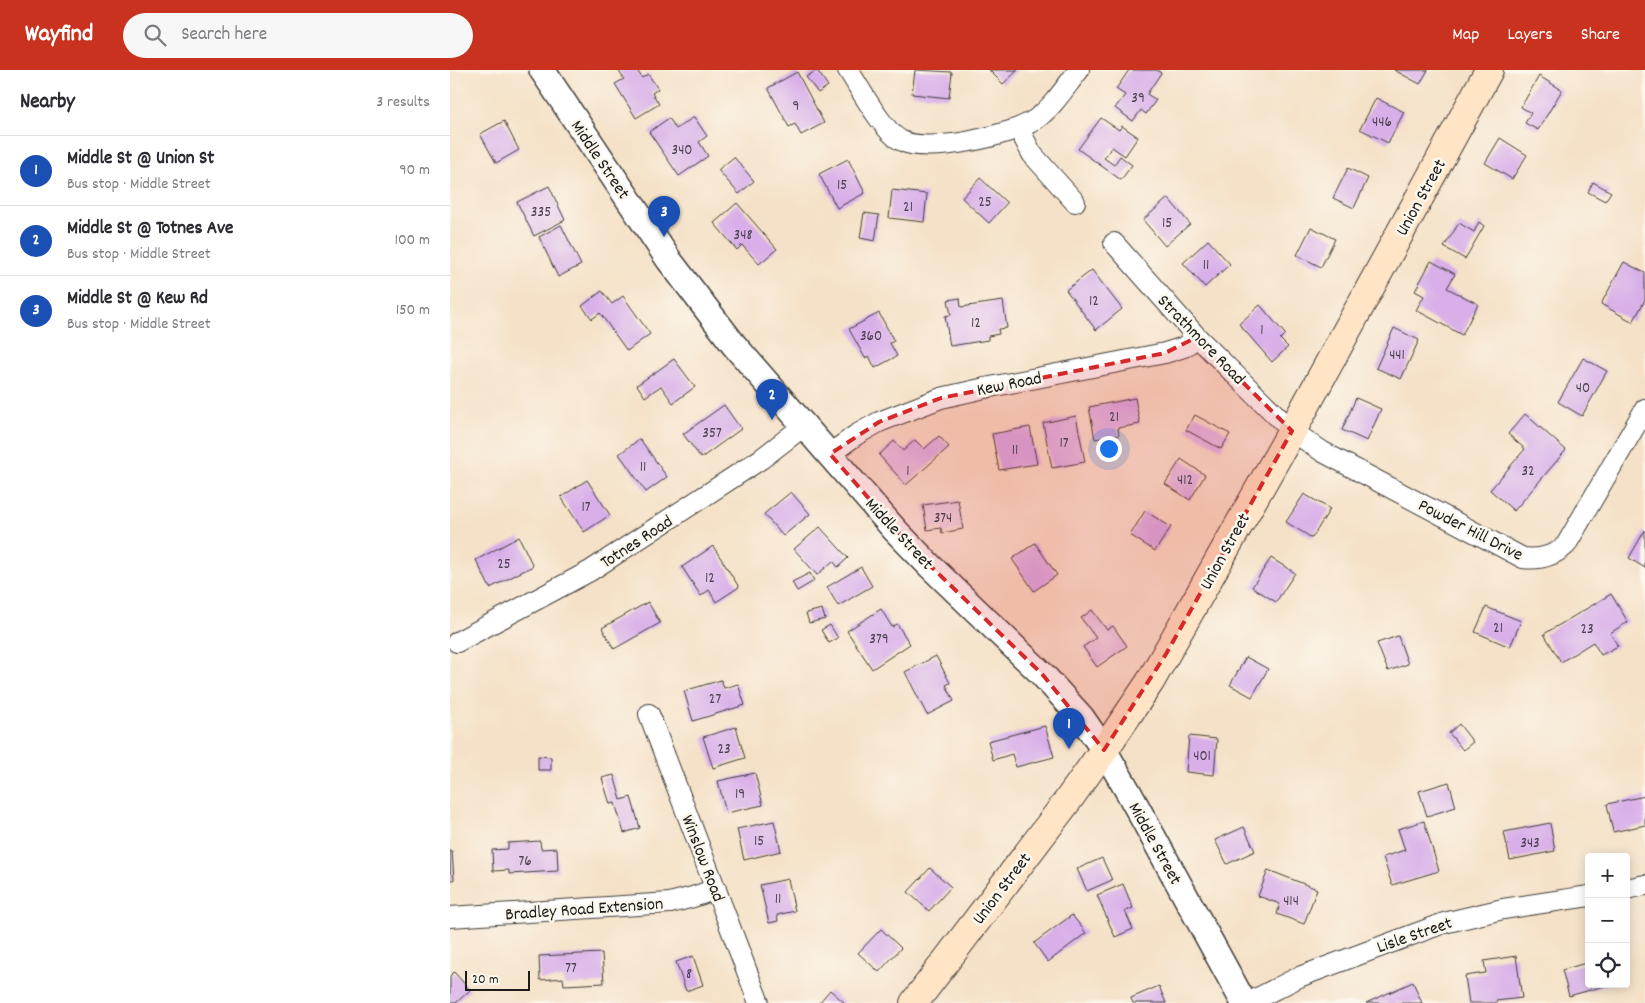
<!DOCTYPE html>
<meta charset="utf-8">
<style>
body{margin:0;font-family:Dekko,sans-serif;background:#f7f7f7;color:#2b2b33}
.controls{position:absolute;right:15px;bottom:15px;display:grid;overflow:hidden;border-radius:5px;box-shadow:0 2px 12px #0003}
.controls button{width:45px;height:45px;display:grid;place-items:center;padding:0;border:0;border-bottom:1px solid #e1e1e2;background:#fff;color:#2b2b33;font:25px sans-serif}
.scale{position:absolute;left:15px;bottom:12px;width:65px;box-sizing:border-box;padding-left:5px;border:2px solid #1c1c1c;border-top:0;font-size:14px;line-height:18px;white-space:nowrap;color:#1c1c1c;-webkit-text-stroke:4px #fbf7ec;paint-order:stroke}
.you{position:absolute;left:658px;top:378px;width:18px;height:18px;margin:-12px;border:4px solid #fff;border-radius:50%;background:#1a73e8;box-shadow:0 0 0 8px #1a73e833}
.badge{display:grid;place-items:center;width:32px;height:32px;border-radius:50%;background:#c8321e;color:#fff;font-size:16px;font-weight:700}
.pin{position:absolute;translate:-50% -41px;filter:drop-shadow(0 1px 2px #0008)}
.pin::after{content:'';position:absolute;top:26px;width:18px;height:15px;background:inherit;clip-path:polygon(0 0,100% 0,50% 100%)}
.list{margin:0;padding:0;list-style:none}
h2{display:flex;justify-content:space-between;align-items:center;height:65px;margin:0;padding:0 20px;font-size:21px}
h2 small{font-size:16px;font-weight:400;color:#7c7c81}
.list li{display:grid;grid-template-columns:32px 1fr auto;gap:15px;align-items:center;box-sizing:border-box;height:70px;padding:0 20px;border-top:1px solid #e1e1e2}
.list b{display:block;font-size:19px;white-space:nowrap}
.list p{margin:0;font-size:16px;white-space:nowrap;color:#7c7c81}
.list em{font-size:16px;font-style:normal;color:#7c7c81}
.icon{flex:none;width:28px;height:28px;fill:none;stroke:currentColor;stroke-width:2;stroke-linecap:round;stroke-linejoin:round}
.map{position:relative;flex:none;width:1195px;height:933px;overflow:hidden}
header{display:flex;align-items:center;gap:30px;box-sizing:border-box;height:70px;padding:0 25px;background:#c8321e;color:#fff}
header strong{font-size:24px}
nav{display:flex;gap:28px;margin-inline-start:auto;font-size:18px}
.search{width:350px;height:45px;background:#f7f7f7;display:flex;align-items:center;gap:12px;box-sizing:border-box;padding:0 18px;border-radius:28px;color:#7c7c81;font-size:19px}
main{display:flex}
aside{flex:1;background:#fff}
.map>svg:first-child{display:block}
</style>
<header>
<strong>Wayfind</strong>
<div class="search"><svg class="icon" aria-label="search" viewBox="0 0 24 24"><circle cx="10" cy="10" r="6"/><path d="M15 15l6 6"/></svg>Search here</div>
<nav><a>Map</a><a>Layers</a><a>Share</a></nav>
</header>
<main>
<aside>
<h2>Nearby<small>3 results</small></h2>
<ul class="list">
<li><span class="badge" style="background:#1a4fb4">1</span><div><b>Middle St @ Union St</b><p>Bus stop · Middle Street</p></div><em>90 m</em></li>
<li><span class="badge" style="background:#1a4fb4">2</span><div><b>Middle St @ Totnes Ave</b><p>Bus stop · Middle Street</p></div><em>100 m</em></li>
<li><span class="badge" style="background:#1a4fb4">3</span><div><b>Middle St @ Kew Rd</b><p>Bus stop · Middle Street</p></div><em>150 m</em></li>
</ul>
</aside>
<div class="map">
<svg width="1195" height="933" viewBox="0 0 1195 933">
<rect width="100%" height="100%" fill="#fbf7ec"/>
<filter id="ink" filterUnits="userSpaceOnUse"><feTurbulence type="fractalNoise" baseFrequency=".02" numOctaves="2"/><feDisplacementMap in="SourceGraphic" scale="10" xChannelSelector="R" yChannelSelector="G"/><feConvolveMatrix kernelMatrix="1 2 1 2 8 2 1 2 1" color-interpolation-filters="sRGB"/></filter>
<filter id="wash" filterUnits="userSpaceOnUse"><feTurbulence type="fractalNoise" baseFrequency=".0096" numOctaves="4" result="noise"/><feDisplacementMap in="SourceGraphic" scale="20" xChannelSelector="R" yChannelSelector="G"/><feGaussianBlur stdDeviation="1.12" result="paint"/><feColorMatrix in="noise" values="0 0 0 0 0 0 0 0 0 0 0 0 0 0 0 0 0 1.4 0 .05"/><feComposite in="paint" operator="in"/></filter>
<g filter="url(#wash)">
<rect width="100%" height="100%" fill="#f5e1c7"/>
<g id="blocks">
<g fill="#d8afe9">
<path d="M168,0H187L192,8L198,4L208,19L202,23L209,34L186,48L165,14L174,9Z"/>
<path d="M367,0L378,16L368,23L356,7Z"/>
<path d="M465,0L502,2L499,28L462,24Z"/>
<path d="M539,0H568L553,14Z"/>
<path d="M679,0H707L711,3L697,24L706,30L696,44L691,40L683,51L665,38L675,25L666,19Z"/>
<path d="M944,0H978L970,14Z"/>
<path d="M347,2L374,53L351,65L345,54L339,57L318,18Z"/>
<path d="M1089,6L1112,20L1088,60L1075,53L1081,43L1071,37Z"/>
<path d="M926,28L954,42L938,73L910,59Z"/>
<path d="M244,47L257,66L249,72L258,86L229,106L199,62L219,48L226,59Z"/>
<path d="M651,48L669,60L672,56L688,67L675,86L662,77L654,88L664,95L670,86L682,95L671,110L628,79Z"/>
<path d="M54,51L69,80L46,93L30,64Z"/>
<path d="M1050,68L1077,85L1062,109L1035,93Z"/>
<path d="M284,87L304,111L289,124L268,100Z"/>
<path d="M398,89L415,123L387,138L369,104Z"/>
<path d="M898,98L918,108L904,138L883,128Z"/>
<path d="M530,108L557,133L539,153L512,128Z"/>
<path d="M1143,112L1161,122L1155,131L1138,122Z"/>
<path d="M99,116L115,150L84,166L67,132Z"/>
<path d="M442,120L477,124L474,152L439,148Z"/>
<path d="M718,128L740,154L715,176L693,150Z"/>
<path d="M287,133L327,179L309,194L292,175L287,180L264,153Z"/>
<path d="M414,143L429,145L425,171L410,168Z"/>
<path d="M1029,152L1034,156L1015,189L994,177L1009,153L1024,162Z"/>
<path d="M111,155L131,195L108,207L89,167Z"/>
<path d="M861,157L885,169L871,197L847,185Z"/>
<path d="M758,170L780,194L755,217L733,193Z"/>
<path d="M981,191L1005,204L997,218L1028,234L1012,265L966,240L974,226L965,221Z"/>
<path d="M1174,192L1195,203V230L1183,252L1151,234Z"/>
<path d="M642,200L672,239L646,260L616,220Z"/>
<path d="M152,221L162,234L173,226L200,264L177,281L150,243L142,249L132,236Z"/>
<path d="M510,228L511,237L553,231L557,258L548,259L549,264L538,266V270L500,276L495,246L501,245L498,230Z"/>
<path d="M810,235L835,264L830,269L838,277L822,292L789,254Z"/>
<path d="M429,243L444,271L440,273L447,286L425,298L419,286L415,288L399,259Z"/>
<path d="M944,258L969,270L951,309L926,298Z"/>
<path d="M1133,288L1157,301L1132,346L1108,332Z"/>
<path d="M224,289L245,317L223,333L211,316L195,327L187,315Z"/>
<path d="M685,328L690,354L668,358L669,365L645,369L639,337Z"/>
<path d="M906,328L931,339L917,371L892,360Z"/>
<path d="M274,335L291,359L251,388L233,364Z"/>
<path d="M1075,344L1116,380L1064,441L1040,420L1075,379L1058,364Z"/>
<path d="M745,345L780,364L771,379L736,360Z"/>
<path d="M626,346L635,392L602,398L593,353Z"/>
<path d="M580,357L587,394L549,400L542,364Z"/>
<path d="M489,366L499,377L456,415L429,385L444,371L453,381L465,370L474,379Z"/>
<path d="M190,369L217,407L196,422L169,384Z"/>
<path d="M731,389L755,405L740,430L715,414Z"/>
<path d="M137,410L160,445L134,462L111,427Z"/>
<path d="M341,422L360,444L333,466L314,444Z"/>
<path d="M854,424L880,439L862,468L836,452Z"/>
<path d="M508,430L513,459L492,463L491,458L477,460L473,435Z"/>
<path d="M695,441L721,457L705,481L680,465Z"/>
<path d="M370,457L398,488L388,497L383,491L367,505L344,479Z"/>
<path d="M1195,460V498L1179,488Z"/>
<path d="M69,467L83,496L40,518L26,490Z"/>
<path d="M585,473L607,505L584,521L562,489Z"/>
<path d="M263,476L289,517L266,532L259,520L251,526L232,497Z"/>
<path d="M821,488L845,503L826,532L802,517Z"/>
<path d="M411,497L422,516L388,536L377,517Z"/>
<path d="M360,503L364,511L347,521L342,512Z"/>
<path d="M1161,524L1178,552L1160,563L1168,576L1151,585L1143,572L1111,592L1094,564Z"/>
<path d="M198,532L210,553L164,579L152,558Z"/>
<path d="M1036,537L1071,551L1060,577L1025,562Z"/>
<path d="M372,539L375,549L359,553L356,543Z"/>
<path d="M431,539L442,557L447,554L460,574L422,599L397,561Z"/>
<path d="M642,540L657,560L663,556L677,576L647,597L633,577L646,568L631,548Z"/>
<path d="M380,555L388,568L379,573L371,560Z"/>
<path d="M948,566L958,594L938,601L927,573Z"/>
<path d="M486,586L500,613L496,615L504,631L477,645L455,602Z"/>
<path d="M796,587L818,599L802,627L780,615Z"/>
<path d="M271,610L274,618L288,614L295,635L243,651L234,621Z"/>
<path d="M1009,654L1023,672L1013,680L999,663Z"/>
<path d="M595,656L604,687L566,697L562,684L543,690L538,671Z"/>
<path d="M286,657L295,688L263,698L253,667Z"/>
<path d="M739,666L767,669L764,705L736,702Z"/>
<path d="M88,686L101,687V700H88Z"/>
<path d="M305,703L313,735L276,743L268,711Z"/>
<path d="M164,705L171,730L181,727L190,758L174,763L165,733L160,734L152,708Z"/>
<path d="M999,712L1006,737L977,746L969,721Z"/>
<path d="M1195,726V755L1163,762L1157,734Z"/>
<path d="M324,751L331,781L294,790L287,759Z"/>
<path d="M974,751L989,801L942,815L933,787L955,780L948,759Z"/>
<path d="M1100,753L1105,781L1060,790L1054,762Z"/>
<path d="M794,757L805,781L777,794L765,770Z"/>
<path d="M90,771L91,779L107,778L108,801L59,804V800L43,801L42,780L58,779V773Z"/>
<path d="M0,781H2L4,810H0Z"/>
<path d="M652,788L662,810L637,821L627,799Z"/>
<path d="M480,798L501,817L479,841L458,822Z"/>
<path d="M818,800L867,819L854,854L827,844L830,834L808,826Z"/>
<path d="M338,809L345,841L327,845L328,851L319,853L310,815Z"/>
<path d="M673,814L683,838L675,841L683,859L665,867L647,825Z"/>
<path d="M622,845L636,863L598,892L584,873Z"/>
<path d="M431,859L451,878L429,902L408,883Z"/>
<path d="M152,883L154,913L114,915L113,908L90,910L89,886Z"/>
<path d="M243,886L253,915L236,921L226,892Z"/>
<path d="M1066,886L1072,928L1046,931V933H1019L1015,906L1036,903L1034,891Z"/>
<path d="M1139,892V914L1158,915L1119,926L1112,900Z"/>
<path d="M4,902L20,920L6,933H0V906Z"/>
<path d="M963,912L972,933H916Z"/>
<path d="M709,916L716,933H683L681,928Z"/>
<path d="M380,920L395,933H369Z"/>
</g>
</g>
</g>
<g filter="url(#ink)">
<use href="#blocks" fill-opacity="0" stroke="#3d3a36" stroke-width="1"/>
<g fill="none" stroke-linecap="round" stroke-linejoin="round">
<defs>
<g id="minor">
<path d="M398,0C410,18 432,60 450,70C475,85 562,66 586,49C603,37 616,16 629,0"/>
<path d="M569,59L582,84L625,132"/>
<path d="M664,173L747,267L842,361L873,382L1073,488C1089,490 1104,486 1116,475L1195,339"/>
<path d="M380,384L406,365L429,352L491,328L535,318L715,283L734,277L747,267"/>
<path d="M7,572L140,501L311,389L355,355"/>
<path d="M199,644L309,933"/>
<path d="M1176,819L1195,815"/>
<path d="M0,847L220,833L243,827L266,819"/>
<path d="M798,933L849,907L994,853L1053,839L1139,826"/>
</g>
<path id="tertiary" d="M92,0L219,190L284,275L445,460L480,496L592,604L632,648L654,680L679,723L794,933"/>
<path id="secondary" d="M464,933L616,733L654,680L700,612L842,361L1039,0"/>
</defs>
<use href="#minor" stroke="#3d3a36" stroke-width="22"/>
<use href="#tertiary" stroke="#3d3a36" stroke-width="28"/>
<use href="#secondary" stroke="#3d3a36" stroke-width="30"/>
<use href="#minor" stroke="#fff" stroke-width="20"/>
<use href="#tertiary" stroke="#fff" stroke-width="25"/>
<use href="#secondary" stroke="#ffe4c6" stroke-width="28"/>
</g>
</g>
<path fill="#d62828" fill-opacity="0.2" stroke="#d62828" stroke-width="4" stroke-dasharray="10 6" stroke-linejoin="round" d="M747,267L842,361L716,584L654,680L592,604L463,479L380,384L429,352L491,328L715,283Z"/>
<g text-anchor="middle" stroke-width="5" stroke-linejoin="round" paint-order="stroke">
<g font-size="15" fill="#4b414f">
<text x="688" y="32">39</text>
<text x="346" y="40">9</text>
<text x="932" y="56">446</text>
<text x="232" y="84">340</text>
<text x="392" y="119">15</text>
<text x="535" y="136">25</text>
<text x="458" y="141">21</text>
<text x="91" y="146">335</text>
<text x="717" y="157">15</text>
<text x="293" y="169">348</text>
<text x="756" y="199">11</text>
<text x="644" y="235">12</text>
<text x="526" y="257">12</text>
<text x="812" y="264">1</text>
<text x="421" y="270">360</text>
<text x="947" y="289">441</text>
<text x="1133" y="322">40</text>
<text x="664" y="351">21</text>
<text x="262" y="367">357</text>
<text x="614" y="377">17</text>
<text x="565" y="384">11</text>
<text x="193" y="401">11</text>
<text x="458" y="405">1</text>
<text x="1078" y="405">32</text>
<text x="735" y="414">412</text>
<text x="136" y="441">17</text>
<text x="493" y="452">374</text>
<text x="54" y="498">25</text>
<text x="260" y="512">12</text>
<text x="1048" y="562">21</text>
<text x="1137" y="563">23</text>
<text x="429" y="573">379</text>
<text x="265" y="633">27</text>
<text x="274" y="683">23</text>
<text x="752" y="690">401</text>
<text x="290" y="728">19</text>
<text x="309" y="775">15</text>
<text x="1080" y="777">343</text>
<text x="75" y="795">76</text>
<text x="328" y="833">11</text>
<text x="841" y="835">414</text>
<text x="121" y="902">77</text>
<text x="239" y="908">8</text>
</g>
<g font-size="18" fill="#1c1c1c" stroke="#fbf7ec">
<text transform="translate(151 89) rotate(56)" y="6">Middle Street</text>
<text transform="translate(970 127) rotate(-61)" y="6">Union Street</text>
<text transform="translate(752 269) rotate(46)" y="6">Strathmore Road</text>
<text transform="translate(559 313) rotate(-11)" y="6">Kew Road</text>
<text transform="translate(1021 459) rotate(27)" y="6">Powder Hill Drive</text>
<text transform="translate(450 463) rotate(47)" y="6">Middle Street</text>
<text transform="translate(186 471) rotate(-33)" y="6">Totnes Road</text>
<text transform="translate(774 481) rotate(-61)" y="6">Union Street</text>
<text transform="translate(706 773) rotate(61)" y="6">Middle Street</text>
<text transform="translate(254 788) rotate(69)" y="6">Winslow Road</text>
<text transform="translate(551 818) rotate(-53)" y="6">Union Street</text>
<text transform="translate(134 838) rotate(-4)" y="6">Bradley Road Extension</text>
<text transform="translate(964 864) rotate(-19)" y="6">Lisle Street</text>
</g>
</g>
</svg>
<div class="controls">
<button>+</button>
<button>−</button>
<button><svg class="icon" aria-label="locate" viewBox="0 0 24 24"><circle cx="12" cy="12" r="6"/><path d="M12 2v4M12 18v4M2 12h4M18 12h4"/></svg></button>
</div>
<div class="scale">20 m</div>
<div class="you"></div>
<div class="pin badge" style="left:619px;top:679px;background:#1a4fb4">1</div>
<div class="pin badge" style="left:322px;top:350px;background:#1a4fb4">2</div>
<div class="pin badge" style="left:214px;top:167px;background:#1a4fb4">3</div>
</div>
</main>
